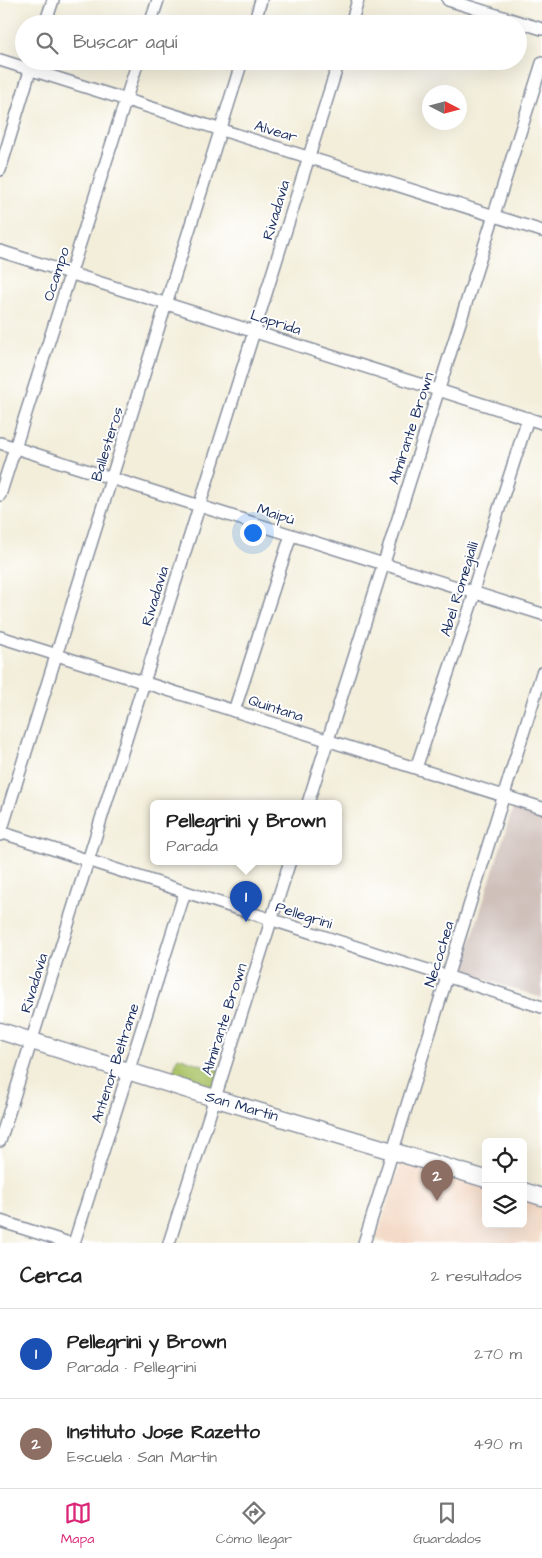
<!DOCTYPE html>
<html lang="es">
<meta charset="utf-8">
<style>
body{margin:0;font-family:"Architects Daughter",sans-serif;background:#f2f2f2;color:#222}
.controls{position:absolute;right:15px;bottom:15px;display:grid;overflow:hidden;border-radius:8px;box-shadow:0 5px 20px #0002}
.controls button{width:45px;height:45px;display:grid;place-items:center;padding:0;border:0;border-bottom:1px solid #e0e0e0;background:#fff;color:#222;font:25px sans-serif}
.compass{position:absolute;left:422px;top:85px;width:45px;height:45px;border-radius:50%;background:#fff;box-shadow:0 5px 20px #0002;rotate:96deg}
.you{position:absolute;left:252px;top:532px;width:18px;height:18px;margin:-12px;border:4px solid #fff;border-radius:50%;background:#1a73e8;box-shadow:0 0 0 8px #1a73e833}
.badge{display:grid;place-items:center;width:32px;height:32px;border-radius:50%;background:#db2777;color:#fff;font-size:16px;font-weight:700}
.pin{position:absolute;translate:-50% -41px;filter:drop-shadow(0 1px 2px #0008)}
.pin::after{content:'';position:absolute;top:26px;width:18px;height:15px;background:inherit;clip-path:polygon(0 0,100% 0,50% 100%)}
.popup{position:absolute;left:150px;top:800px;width:192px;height:65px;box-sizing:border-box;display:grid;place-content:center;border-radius:8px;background:#fff;filter:drop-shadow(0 1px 4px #0005);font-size:16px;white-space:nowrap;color:#767676}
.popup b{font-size:19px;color:#222}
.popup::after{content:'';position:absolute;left:50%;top:100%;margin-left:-10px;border:10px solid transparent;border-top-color:#fff}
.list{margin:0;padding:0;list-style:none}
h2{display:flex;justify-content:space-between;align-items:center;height:65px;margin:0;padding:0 20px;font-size:21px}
h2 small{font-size:16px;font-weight:400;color:#767676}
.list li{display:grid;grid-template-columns:32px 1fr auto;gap:15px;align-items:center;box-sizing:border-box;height:90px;padding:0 20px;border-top:1px solid #e0e0e0}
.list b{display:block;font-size:19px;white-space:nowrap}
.list p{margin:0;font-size:16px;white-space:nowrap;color:#767676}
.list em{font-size:16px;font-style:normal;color:#767676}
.icon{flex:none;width:28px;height:28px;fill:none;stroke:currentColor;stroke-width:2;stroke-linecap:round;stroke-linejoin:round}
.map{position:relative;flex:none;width:542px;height:1243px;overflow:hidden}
.search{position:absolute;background:#fff;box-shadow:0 5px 20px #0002;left:15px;right:15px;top:15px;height:55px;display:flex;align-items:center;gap:12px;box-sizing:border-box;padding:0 18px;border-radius:28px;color:#767676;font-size:19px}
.sheet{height:245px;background:#fff}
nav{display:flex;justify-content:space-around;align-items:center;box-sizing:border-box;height:70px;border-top:1px solid #e0e0e0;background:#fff;font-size:14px;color:#767676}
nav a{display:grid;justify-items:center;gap:2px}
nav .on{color:#db2777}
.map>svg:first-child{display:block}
</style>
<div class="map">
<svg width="542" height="1243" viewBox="0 0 542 1243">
<rect width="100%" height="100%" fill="#fff"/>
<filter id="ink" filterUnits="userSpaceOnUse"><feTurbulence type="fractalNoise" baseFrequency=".02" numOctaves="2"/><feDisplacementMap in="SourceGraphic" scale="10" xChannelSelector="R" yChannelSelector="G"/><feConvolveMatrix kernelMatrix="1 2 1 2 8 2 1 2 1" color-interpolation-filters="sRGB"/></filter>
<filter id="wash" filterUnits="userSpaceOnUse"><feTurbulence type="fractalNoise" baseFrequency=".0096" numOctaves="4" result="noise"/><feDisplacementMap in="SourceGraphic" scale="20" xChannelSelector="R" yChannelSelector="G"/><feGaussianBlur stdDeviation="1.12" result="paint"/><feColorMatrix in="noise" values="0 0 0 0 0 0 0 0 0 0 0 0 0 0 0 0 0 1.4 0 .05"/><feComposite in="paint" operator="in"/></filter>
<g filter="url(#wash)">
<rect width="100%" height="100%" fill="#f3eeda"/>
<path fill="#f2d4be" d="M401,1163L486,1188V1224H523V1199L542,1204V1228L538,1243H389L376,1239Z"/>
<path fill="#cfc0ba" d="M513,808L542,817V998L461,972Z"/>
<path fill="#abc368" stroke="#637963" d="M178,1057L224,1072L214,1098L169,1084Z"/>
</g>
<g filter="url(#ink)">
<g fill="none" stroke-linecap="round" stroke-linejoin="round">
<defs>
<g id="street">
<path d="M448,0L542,29"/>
<path d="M45,24L53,0"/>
<path d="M150,24L158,0"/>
<path d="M254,24L261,0"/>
<path d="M351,24L358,0"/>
<path d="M0,60L542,231"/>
<path d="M0,170L33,61"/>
<path d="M0,251L542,423"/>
<path d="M0,443L542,614"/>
<path d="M0,495L138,61"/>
<path d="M0,637L542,808"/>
<path d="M234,711L291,535"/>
<path d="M416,768L475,593V584L528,418"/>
<path d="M308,803L542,63"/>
<path d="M0,832L542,1007"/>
<path d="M0,835L242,61"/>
<path d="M0,1141L339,61"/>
<path d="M0,1221L69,1243"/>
<path d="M74,1243L185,892"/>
<path d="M169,1243L290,861"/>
<path d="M364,1243L542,673"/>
</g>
<g id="secondary">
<path d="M0,1031L214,1098L486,1179"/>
<path d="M523,1191L542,1197"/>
</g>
</defs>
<use href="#street" stroke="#878e9c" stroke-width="14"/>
<use href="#secondary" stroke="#878e9c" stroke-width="19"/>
<use href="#street" stroke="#fff" stroke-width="11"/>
<use href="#secondary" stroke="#fff" stroke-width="16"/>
</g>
</g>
<g text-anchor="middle" stroke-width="4" stroke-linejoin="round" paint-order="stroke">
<g font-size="15" fill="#1b2f5e" stroke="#fff">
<text transform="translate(276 131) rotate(17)" y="5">Alvear</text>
<text transform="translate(276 210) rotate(-73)" y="5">Rivadavia</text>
<text transform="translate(56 274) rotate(-72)" y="5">Ocampo</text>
<text transform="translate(276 322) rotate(18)" y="5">Laprida</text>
<text transform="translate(411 428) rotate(-72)" y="5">Almirante Brown</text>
<text transform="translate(107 444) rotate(-73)" y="5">Ballesteros</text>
<text transform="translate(276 514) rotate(18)" y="5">Maipú</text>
<text transform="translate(459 589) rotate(-73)" y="5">Abel Romegialli</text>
<text transform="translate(155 596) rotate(-73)" y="5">Rivadavia</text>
<text transform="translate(276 708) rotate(18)" y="5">Quintana</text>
<text transform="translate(304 915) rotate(18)" y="5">Pellegrini</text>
<text transform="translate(439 954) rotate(-73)" y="5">Necochea</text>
<text transform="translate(34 983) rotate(-73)" y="5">Rivadavia</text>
<text transform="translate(224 1019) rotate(-72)" y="5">Almirante Brown</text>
<text transform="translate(115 1063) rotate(-72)" y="5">Antenor Beltrame</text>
<text transform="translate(242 1106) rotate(16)" y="5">San Martín</text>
</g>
</g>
</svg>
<div class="controls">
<button><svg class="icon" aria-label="locate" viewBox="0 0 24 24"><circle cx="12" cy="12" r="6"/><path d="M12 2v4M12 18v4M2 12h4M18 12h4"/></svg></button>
<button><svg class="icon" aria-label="layers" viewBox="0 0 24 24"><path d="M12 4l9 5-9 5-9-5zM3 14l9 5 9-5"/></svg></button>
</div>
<svg class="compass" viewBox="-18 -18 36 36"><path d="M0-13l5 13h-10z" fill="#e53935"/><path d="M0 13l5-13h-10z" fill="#767676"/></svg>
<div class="you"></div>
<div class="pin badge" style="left:246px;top:922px;background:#1a4fb4">1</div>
<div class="popup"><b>Pellegrini y Brown</b>Parada</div>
<div class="pin badge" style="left:437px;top:1201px;background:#8d6e63">2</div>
<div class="search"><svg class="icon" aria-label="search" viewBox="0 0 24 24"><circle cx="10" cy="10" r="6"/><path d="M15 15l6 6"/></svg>Buscar aquí</div>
</div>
<section class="sheet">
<h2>Cerca<small>2 resultados</small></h2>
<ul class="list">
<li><span class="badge" style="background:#1a4fb4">1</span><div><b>Pellegrini y Brown</b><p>Parada · Pellegrini</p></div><em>270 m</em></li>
<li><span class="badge" style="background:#8d6e63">2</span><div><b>Instituto Jose Razetto</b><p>Escuela · San Martín</p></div><em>490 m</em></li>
</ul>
</section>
<nav>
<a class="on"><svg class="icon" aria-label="map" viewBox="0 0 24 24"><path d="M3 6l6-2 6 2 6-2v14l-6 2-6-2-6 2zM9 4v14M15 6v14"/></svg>Mapa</a>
<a><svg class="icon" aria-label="directions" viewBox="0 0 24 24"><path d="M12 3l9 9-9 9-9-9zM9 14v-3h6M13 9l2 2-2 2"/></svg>Cómo llegar</a>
<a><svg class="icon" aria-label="saved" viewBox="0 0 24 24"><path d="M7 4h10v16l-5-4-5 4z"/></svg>Guardados</a>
</nav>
